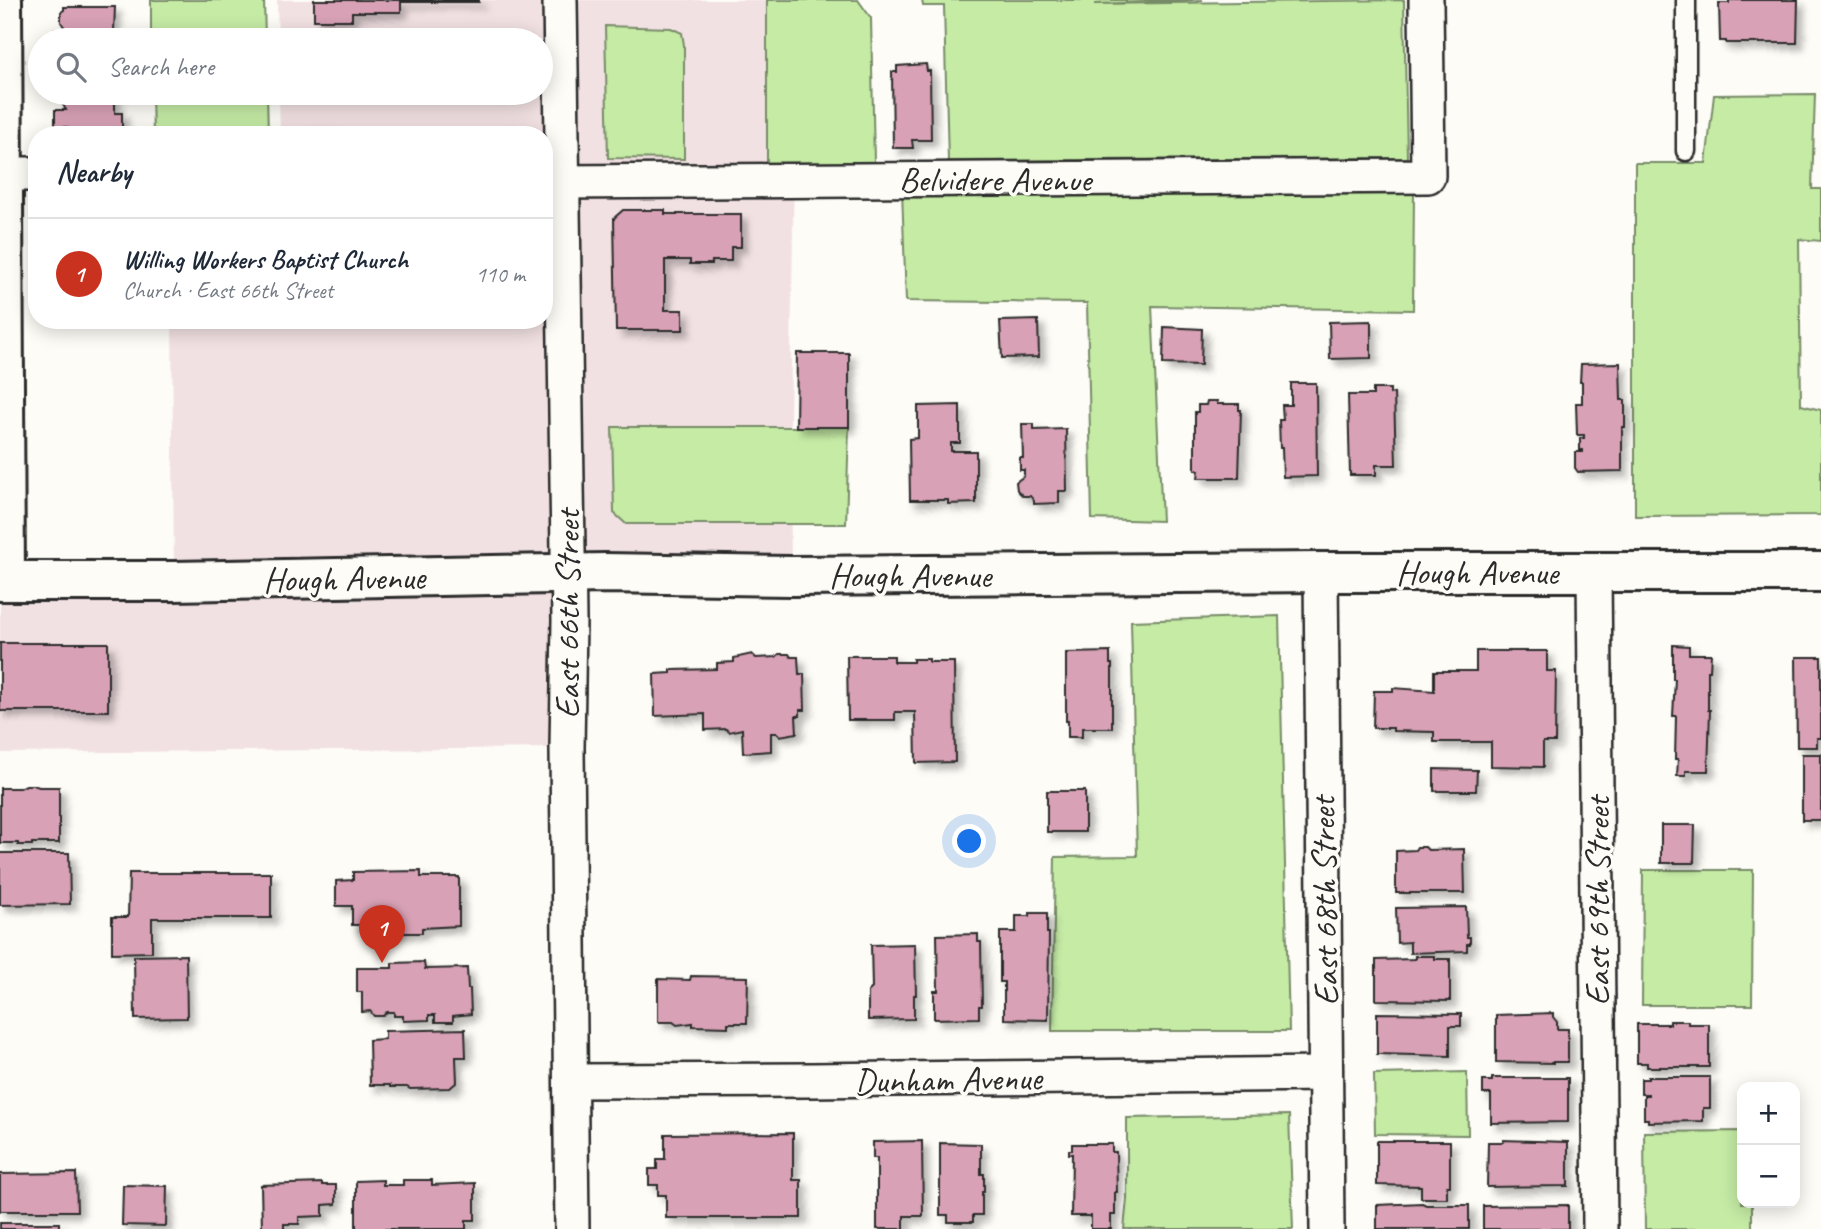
<!DOCTYPE html>
<meta charset="utf-8">
<style>
body{margin:0;font-family:Caveat,sans-serif;background:#f6f6f7;color:#1f2937}
.controls{position:absolute;right:21px;bottom:21px;display:grid;overflow:hidden;border-radius:14px;box-shadow:0 4px 18px #0003}
.controls button{width:63px;height:63px;display:grid;place-items:center;padding:0;border:0;border-bottom:2px solid #e0e1e3;background:#fff;color:#1f2937;font:35px sans-serif}
.you{position:absolute;left:970px;top:842px;width:24px;height:24px;margin:-18px;border:5px solid #fff;border-radius:50%;background:#1a73e8;box-shadow:0 0 0 10px #1a73e833}
.badge{display:grid;place-items:center;width:46px;height:46px;border-radius:50%;background:#c8321e;color:#fff;font-size:23px;font-weight:700}
.pin{position:absolute;translate:-50% -58px;filter:drop-shadow(0 2px 4px #0008)}
.pin::after{content:'';position:absolute;top:37px;width:24px;height:21px;background:inherit;clip-path:polygon(0 0,100% 0,50% 100%)}
.list{margin:0;padding:0;list-style:none}
h2{display:flex;justify-content:space-between;align-items:center;height:91px;margin:0;padding:0 28px;font-size:30px}
h2 small{font-size:23px;font-weight:400;color:#747a83}
.list li{display:grid;grid-template-columns:46px 1fr auto;gap:21px;align-items:center;box-sizing:border-box;height:112px;padding:0 28px;border-top:2px solid #e0e1e3}
.list b{display:block;font-size:26px;white-space:nowrap}
.list p{margin:0;font-size:23px;white-space:nowrap;color:#747a83}
.list em{font-size:23px;font-style:normal;color:#747a83}
.icon{flex:none;width:38px;height:38px;fill:none;stroke:currentColor;stroke-width:2;stroke-linecap:round;stroke-linejoin:round}
.map{position:relative;flex:none;width:1821px;height:1229px;overflow:hidden}
.search{position:absolute;background:#fff;box-shadow:0 4px 18px #0003;left:28px;top:28px;width:525px;height:77px;display:flex;align-items:center;gap:18px;box-sizing:border-box;padding:0 24px;border-radius:38px;color:#747a83;font-size:26px}
.panel{position:absolute;background:#fff;box-shadow:0 4px 18px #0003;left:28px;top:126px;width:525px;height:203px;border-radius:28px}
.map>svg:first-child{display:block}
</style>
<div class="map">
<svg width="1821" height="1229" viewBox="0 0 1821 1229">
<defs>
<filter id="shadow"><feDropShadow dx="6" dy="6" stdDeviation="3.5" flood-color="#0004"/></filter>
</defs>
<rect width="100%" height="100%" fill="#fdfcf7"/>
<filter id="ink" filterUnits="userSpaceOnUse"><feTurbulence type="fractalNoise" baseFrequency=".0143" numOctaves="2"/><feDisplacementMap in="SourceGraphic" scale="14" xChannelSelector="R" yChannelSelector="G"/><feConvolveMatrix kernelMatrix="1 2 1 2 8 2 1 2 1" color-interpolation-filters="sRGB"/></filter>
<g filter="url(#ink)">
<path fill="#f2e1e3" d="M277,0H783L794,165L790,424L791,576L568,574L567,748L0,753V581L174,580L172,320H544V135H280L279,93H541V40H278Z"/>
<g fill="#c5eba5" stroke="#788b68" stroke-width="2">
<path d="M151,0H264L265,40H151Z"/>
<path d="M767,0H858L871,18L874,162L767,165Z"/>
<path d="M922,0H1203L1095,4L1404,0L1407,158L948,161L944,6H923Z"/>
<path d="M605,26L671,28L682,33L684,45V159L608,158Z"/>
<path d="M152,93H267L268,135H153Z"/>
<path d="M1815,94L1812,189H1821V241L1799,239L1801,405L1821,410V515L1635,516V163H1706L1714,95Z"/>
<path d="M902,190L1414,193L1413,310L1152,306L1162,521L1092,519L1087,303L906,301Z"/>
<path d="M612,427H849L846,524H626L614,513Z"/>
<path d="M1279,616L1289,1031H1052L1055,857L1137,856L1131,621Z"/>
<path d="M1643,870H1753L1752,1005H1642Z"/>
<path d="M1467,1072L1468,1135L1375,1134L1374,1074Z"/>
<path d="M1289,1115L1293,1229H1124L1127,1199V1118Z"/>
<path d="M1742,1131V1203H1752V1229H1645L1644,1132Z"/>
</g>
<g fill="#d8a1b5" stroke="#2b2b2b" stroke-width="2" filter="url(#shadow)">
<path d="M314,0H479V2H401V12H352V20H314Z"/>
<path d="M1729,0H1798L1797,43H1726V41H1720L1719,3H1729Z"/>
<path d="M64,7H115L114,32H122V40H54V30H66L61,22V12L64,10Z"/>
<path d="M926,64L927,71H930L931,140H912L913,148H893L892,72H897V66Z"/>
<path d="M62,93H115V113H122V128H116V135H62L67,127H55V110H66L62,103Z"/>
<path d="M300,128L332,129V135H300Z"/>
<path d="M623,210H665V214H741V247H731V261H712V264H690V260H665V310H683V330H616L614,218Z"/>
<path d="M1038,320L1039,357L1002,358L1000,321Z"/>
<path d="M1371,321V358L1330,359L1329,322Z"/>
<path d="M1164,327L1202,329L1201,365L1163,364Z"/>
<path d="M797,353H849V427H796Z"/>
<path d="M1620,363L1621,400H1625V427H1622V471L1578,472L1575,468V452H1583V450H1580V438H1584V435H1577L1576,403H1582V382H1580L1581,364Z"/>
<path d="M1291,383H1316L1317,476L1283,477L1282,448H1280L1279,420H1283L1282,405H1291Z"/>
<path d="M1373,389H1390V394L1394,393L1396,465H1376V475H1350L1348,395H1373Z"/>
<path d="M1207,401H1217V404H1239V410H1241L1239,478H1198L1199,470H1195V412H1198V405H1206Z"/>
<path d="M960,405V443H951V451H976V503L948,504V500H910L909,439L918,438V406Z"/>
<path d="M1022,424H1034V430L1066,429L1067,491H1059V503L1034,504V501L1030,496H1023L1017,490L1016,482L1024,476V470H1020V458H1023Z"/>
<rect x="0" y="643" width="108" height="68"/>
<path d="M1673,645L1689,646V654H1711L1710,671H1708V710H1710L1708,771H1686V776H1677L1678,759H1675L1676,716H1673L1675,679H1673Z"/>
<path d="M1476,651H1547V671H1556L1555,742H1543V767L1491,766V742H1434V732L1393,731V728H1373L1374,691H1393V688L1434,691V671H1476Z"/>
<path d="M1110,652V664H1112V728H1082V737H1068V721H1066V653Z"/>
<path d="M752,654L756,658L776,657L779,654H789L791,657H798L799,674H804L805,710H800V716H796L797,733L780,736L777,733H771V751L743,753L742,729L729,732L726,729L705,730V714L655,716L654,674L671,673V670L717,669V663L734,662V658Z"/>
<path d="M847,656H894V662H913V659H929V662H954L955,762L916,763L915,712H895V720H848Z"/>
<path d="M1796,657H1821V738H1817V747H1797Z"/>
<rect x="1802" y="754" width="19" height="66"/>
<path d="M1434,769L1477,770L1476,791H1434Z"/>
<path d="M26,785H33L39,787H59V843H32V845H18V843H0V788H20Z"/>
<rect x="1047" y="791" width="38" height="41"/>
<path d="M1661,825H1695L1694,863H1661Z"/>
<path d="M1417,847H1425L1428,850L1464,849L1465,893H1396V851L1415,850Z"/>
<path d="M0,853H69L70,904L0,905Z"/>
<path d="M421,871V877H459V926L422,928V933H389V925H352V906H336V881L353,880V872Z"/>
<path d="M129,873H271V918H152V952L112,953V917H128Z"/>
<path d="M1466,907L1467,937H1470V944H1467V951L1410,953V942L1397,943L1396,908Z"/>
<path d="M1030,913H1047V933H1049L1048,1020L1004,1019V982H1000V932H1016V916H1030Z"/>
<path d="M978,934V942H981L982,1006H979V1018L934,1019V991H938L937,935Z"/>
<path d="M915,944L916,995H914V1019L868,1020V992L872,988L871,945Z"/>
<path d="M186,955L187,1018L135,1019L134,956Z"/>
<path d="M1415,956H1434V959H1450V1001L1376,1000V960L1415,959Z"/>
<path d="M424,962L425,969L467,968L468,989H470L471,1014L453,1016V1022H435V1015H429V1020L403,1021V1016H394V1012H387L383,1016H374L370,1011L362,1012V992H357V968H392V963Z"/>
<path d="M691,976L748,977L747,1023H728V1027L693,1026V1023L677,1025L673,1022H658V979L690,980Z"/>
<path d="M1377,1013L1461,1014V1026H1450V1056L1377,1054Z"/>
<path d="M1553,1013V1017L1557,1022V1029H1568V1062H1553V1063L1496,1062V1015Z"/>
<path d="M1670,1021H1688V1024H1709V1067H1647V1063H1637V1024H1670Z"/>
<path d="M465,1029L466,1057H456L457,1082L450,1088L410,1089L407,1087H390V1085H370L369,1040L385,1039V1031Z"/>
<path d="M1648,1077H1710V1108H1703V1121L1648,1122V1119H1644V1095H1648V1094H1641V1079H1648Z"/>
<path d="M1492,1078H1568V1122L1491,1123V1094H1483V1081H1492Z"/>
<path d="M793,1133V1180H801V1218H666V1195H658V1185H649V1169H657V1159H665V1134Z"/>
<path d="M1503,1140L1568,1142V1186L1487,1187L1488,1142H1503Z"/>
<path d="M922,1141L923,1216H904V1229H877V1158H873V1142Z"/>
<path d="M1377,1141H1450V1186H1447V1198H1421V1186L1377,1185Z"/>
<path d="M940,1143L981,1144V1174H984V1192H982V1215H973V1222H948V1215H940Z"/>
<path d="M1072,1144H1112V1152H1116L1117,1192H1115V1215H1111V1229H1091V1216H1071L1072,1154H1069V1150H1072Z"/>
<path d="M76,1173L77,1211H0V1174Z"/>
<path d="M383,1180V1185H403V1180H432V1185L475,1183V1220H466V1229H356V1181Z"/>
<path d="M322,1183V1185H336V1204L323,1205V1216L299,1217V1224H284V1229H262L261,1185Z"/>
<path d="M123,1185L167,1186L166,1226L122,1225Z"/>
<path d="M1422,1203L1426,1205H1469V1229H1377V1205Z"/>
<path d="M1568,1205V1229H1483V1206Z"/>
<path d="M0,1223H59V1228L74,1229H0Z"/>
</g>
<g fill="none" stroke-linecap="round" stroke-linejoin="round">
<defs>
<path id="service" d="M1686,151V0"/>
<g id="minor">
<path d="M560,0L569,620L567,748L572,1229"/>
<path d="M0,174H37"/>
<path d="M561,182L1428,176L1426,0"/>
<path d="M1321,572L1327,1229"/>
<path d="M1594,572L1600,1229"/>
<path d="M571,1081L811,1080L1325,1074"/>
</g>
<g id="tertiary">
<path d="M2,0L5,581"/>
<path d="M0,581H174L605,573L791,576L1321,572H1821"/>
</g>
</defs>
<use href="#service" stroke="#2b2b2b" stroke-width="23"/>
<use href="#minor" stroke="#2b2b2b" stroke-width="38"/>
<use href="#tertiary" stroke="#2b2b2b" stroke-width="44"/>
<use href="#service" stroke="#fdfcf7" stroke-width="18"/>
<use href="#minor" stroke="#fdfcf7" stroke-width="33"/>
<use href="#tertiary" stroke="#fdfcf7" stroke-width="38"/>
</g>
</g>
<g text-anchor="middle" stroke-width="7" stroke-linejoin="round" paint-order="stroke">
<g font-size="35" fill="#2b2b2b" stroke="#fdfcf7">
<text x="995" y="191">Belvidere Avenue</text>
<text x="1477" y="584">Hough Avenue</text>
<text x="910" y="587">Hough Avenue</text>
<text transform="translate(344 578) rotate(-1)" y="12">Hough Avenue</text>
<text transform="translate(567 614) rotate(-90)" y="12">East 66th Street</text>
<text transform="translate(1324 901) rotate(-91)" y="12">East 68th Street</text>
<text transform="translate(1597 901) rotate(-90)" y="12">East 69th Street</text>
<text transform="translate(948 1079) rotate(-1)" y="12">Dunham Avenue</text>
</g>
</g>
</svg>
<div class="controls">
<button>+</button>
<button>−</button>
</div>
<div class="you"></div>
<div class="pin badge" style="left:382px;top:963px">1</div>
<div class="search"><svg class="icon" aria-label="search" viewBox="0 0 24 24"><circle cx="10" cy="10" r="6"/><path d="M15 15l6 6"/></svg>Search here</div>
<section class="panel">
<h2>Nearby<small></small></h2>
<ul class="list">
<li><span class="badge">1</span><div><b>Willing Workers Baptist Church</b><p>Church · East 66th Street</p></div><em>110 m</em></li>
</ul>
</section>
</div>
